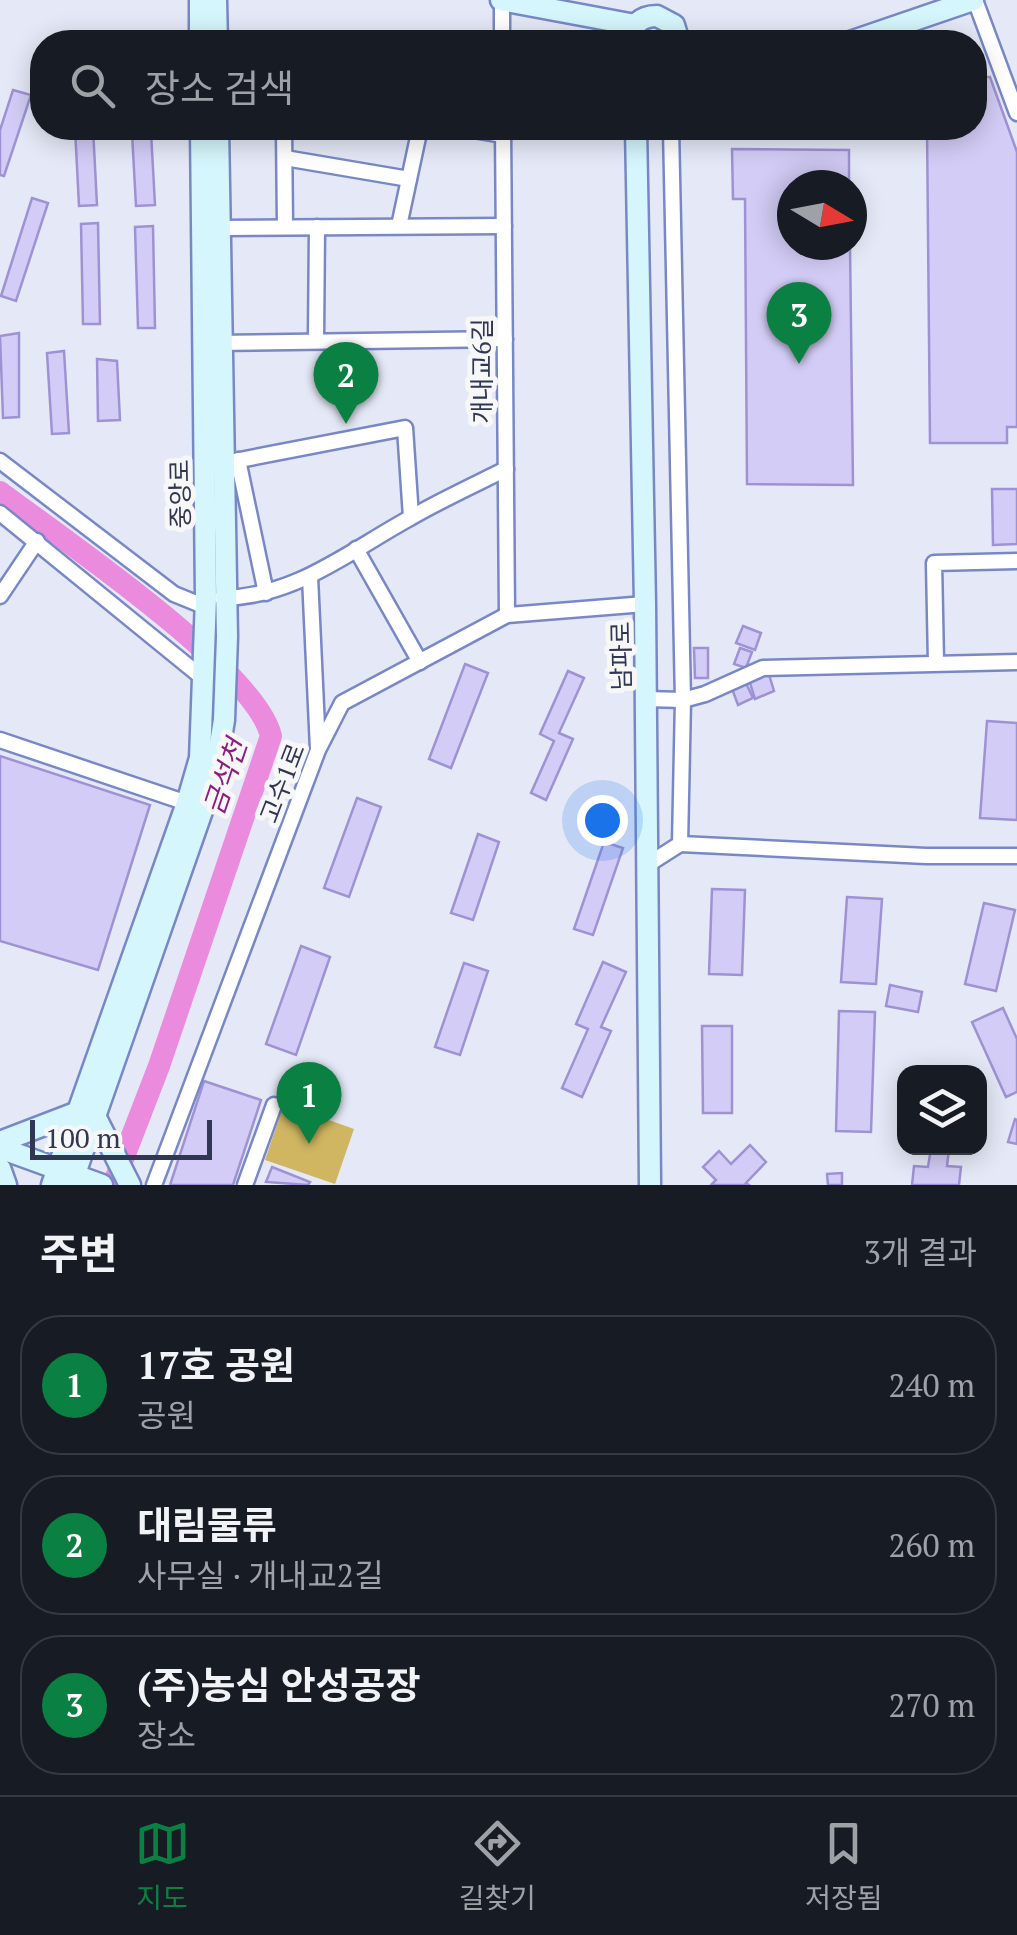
<!DOCTYPE html>
<html lang="ko">
<meta charset="utf-8">
<style>
body{margin:0;font-family:"PT Serif","Noto Sans KR",serif;background:#20242c;color:#f1f3f6}
.controls{position:absolute;right:30px;bottom:30px;display:grid;overflow:hidden;border-radius:20px;box-shadow:0 5px 25px #0003}
.controls button{width:90px;height:90px;display:grid;place-items:center;padding:0;border:0;border-bottom:2px solid #363941;background:#171b24;color:#f1f3f6;font:50px sans-serif}
.compass{position:absolute;left:777px;top:170px;width:90px;height:90px;border-radius:50%;background:#171b24;box-shadow:0 5px 25px #0003;rotate:100deg}
.scale{position:absolute;left:30px;bottom:25px;width:182px;box-sizing:border-box;padding-left:10px;border:5px solid #303752;border-top:0;font-size:28px;line-height:35px;white-space:nowrap;color:#303752;-webkit-text-stroke:8px #f7f7f7;paint-order:stroke}
.you{position:absolute;left:602px;top:820px;width:35px;height:35px;margin:-25px;border:8px solid #fff;border-radius:50%;background:#1a73e8;box-shadow:0 0 0 15px #1a73e833}
.badge{display:grid;place-items:center;width:65px;height:65px;border-radius:50%;background:#0b8043;color:#fff;font-size:32px;font-weight:700}
.pin{position:absolute;translate:-50% -82px;filter:drop-shadow(0 2px 5px #0008)}
.pin::after{content:'';position:absolute;top:52px;width:35px;height:30px;background:inherit;clip-path:polygon(0 0,100% 0,50% 100%)}
.list{margin:0;padding:0;list-style:none}
h2{display:flex;justify-content:space-between;align-items:center;height:130px;margin:0;padding:0 40px;font-size:42px}
h2 small{font-size:32px;font-weight:400;color:#9ea1a6}
.list li{display:grid;grid-template-columns:65px 1fr auto;gap:30px;align-items:center;box-sizing:border-box;height:140px;margin:0 20px 20px;padding:0 20px;border:2px solid #363941;border-radius:40px}
.list b{display:block;font-size:38px;white-space:nowrap}
.list p{margin:0;font-size:32px;white-space:nowrap;color:#9ea1a6}
.list em{font-size:32px;font-style:normal;color:#9ea1a6}
.icon{flex:none;width:55px;height:55px;fill:none;stroke:currentColor;stroke-width:2;stroke-linecap:round;stroke-linejoin:round}
.map{position:relative;flex:none;width:1017px;height:1185px;overflow:hidden}
.search{position:absolute;background:#171b24;box-shadow:0 5px 25px #0003;left:30px;right:30px;top:30px;height:110px;display:flex;align-items:center;gap:25px;box-sizing:border-box;padding:0 35px;border-radius:40px;color:#9ea1a6;font-size:38px}
.sheet{height:610px;background:#171b24}
nav{display:flex;justify-content:space-around;align-items:center;box-sizing:border-box;height:140px;border-top:2px solid #363941;background:#171b24;font-size:28px;color:#9ea1a6}
nav a{display:grid;justify-items:center;gap:5px}
nav .on{color:#0b8043}
.map>svg:first-child{display:block}
</style>
<div class="map">
<svg width="1017" height="1185" viewBox="0 0 1017 1185">
<rect width="100%" height="100%" fill="#e5e9f7"/>
<path fill="#d0b661" d="M284,1104L354,1129L335,1184L265,1160Z"/>
<g fill="none" stroke-linecap="round" stroke-linejoin="round">
<path stroke="#eb8bdd" stroke-width="22" d="M0,492C61,538 255,669 271,736L159,1066L113,1185"/>
</g>
<g fill="#d3ccf6" stroke="#9e92d4" stroke-width="2.5">
<path d="M974,77H990L1017,152V427H1007V443H930L927,128H974Z"/>
<path d="M13,90L31,95L4,176L0,175V130Z"/>
<path d="M75,128H93L97,205L79,206Z"/>
<path d="M151,132L155,205L136,206L132,133Z"/>
<path d="M732,149L849,150V185H792V245H850L853,485L747,484L745,199H733Z"/>
<path d="M32,198L48,203L16,301L1,296Z"/>
<path d="M98,223L100,324H83L81,224Z"/>
<path d="M153,226L155,328H138L135,227Z"/>
<path d="M19,333V417L3,418L0,336Z"/>
<path d="M64,351L69,433L52,434L47,353Z"/>
<path d="M97,359L117,361L120,420L98,421Z"/>
<path d="M992,489H1017V544L993,545Z"/>
<path d="M743,626L761,633L755,650L736,643Z"/>
<path d="M694,648H708V678H695Z"/>
<path d="M740,648L752,652L746,668L734,664Z"/>
<path d="M465,664L488,673L451,768L429,759Z"/>
<path d="M568,671L584,678L559,733L573,739L546,800L531,793L554,741L540,734Z"/>
<path d="M768,671L774,691L755,699L749,680Z"/>
<path d="M745,681L753,698L738,705L731,686Z"/>
<path d="M987,721L1017,723V820L980,818Z"/>
<path d="M0,756L150,805L98,970L0,941Z"/>
<path d="M357,798L381,807L349,897L324,888Z"/>
<path d="M478,834L499,842L473,920L451,913Z"/>
<path d="M604,842L623,848L593,935L574,929Z"/>
<path d="M712,889L745,890L742,975L709,974Z"/>
<path d="M847,897L882,899L876,984L841,982Z"/>
<path d="M984,903L1015,910L996,991L965,984Z"/>
<path d="M301,946L330,957L296,1055L266,1044Z"/>
<path d="M603,962L626,972L601,1027L611,1031L582,1097L562,1088L588,1029L576,1024Z"/>
<path d="M464,963L488,971L460,1055L435,1047Z"/>
<path d="M890,985L922,992L918,1012L886,1006Z"/>
<path d="M1003,1008L1017,1039V1092L1006,1097L972,1022Z"/>
<path d="M839,1011L875,1012L871,1132L836,1131Z"/>
<path d="M702,1026H732V1113H703Z"/>
<path d="M204,1081L261,1100L233,1185H170Z"/>
<path d="M1015,1119L1017,1120V1144L1008,1142Z"/>
<path d="M750,1145L766,1162L746,1183L749,1185H711L716,1180L703,1167L719,1151L731,1164Z"/>
<path d="M931,1148L949,1149L947,1166L961,1167L959,1185H912L914,1166L928,1167Z"/>
<path d="M272,1167L310,1182L308,1185L266,1182Z"/>
<path d="M842,1173V1185H828L827,1174Z"/>
</g>
<g fill="none" stroke-linecap="round" stroke-linejoin="round">
<defs>
<g id="street">
<path d="M502,0V42"/>
<path d="M975,0L1017,113"/>
<path d="M284,128L285,227"/>
<path d="M461,128L503,135"/>
<path d="M503,128L507,615"/>
<path d="M671,128L683,700L680,844"/>
<path d="M285,158L409,179"/>
<path d="M399,226L420,128"/>
<path d="M220,228L504,226"/>
<path d="M316,339L317,227"/>
<path d="M215,343L505,339"/>
<path d="M238,460L266,593"/>
<path d="M0,461L174,594L206,607"/>
<path d="M224,463L405,428L411,517"/>
<path d="M0,513L204,679"/>
<path d="M356,549L420,662"/>
<path d="M310,577L318,749"/>
<path d="M0,596L37,541"/>
<path d="M222,598C295,597 348,552 410,518C441,500 474,485 506,469"/>
<path d="M936,663L934,563L1017,561"/>
<path d="M646,699L683,700L705,694L763,668L1017,662"/>
<path d="M0,740L187,803"/>
<path d="M680,844L926,856H1017"/>
<path d="M647,865L680,844"/>
<path d="M154,1185L318,750L342,703L507,615L645,604"/>
<path d="M245,1185L274,1105"/>
</g>
<g id="secondary">
<path d="M200,0V42"/>
<path d="M216,0L217,42"/>
<path d="M501,0L635,25"/>
<path d="M629,42C630,26 640,16 657,16L674,25L679,42"/>
<path d="M850,42L973,0"/>
<path d="M636,128L645,604L650,1185"/>
<path d="M95,1116L130,1185"/>
<path d="M0,1142L78,1112"/>
<path d="M0,1148L102,1185"/>
<path d="M0,1168L6,1185"/>
<path d="M52,1185L187,803L200,758L206,598L201,128"/>
<path d="M71,1185L215,774L224,720L227,637L218,128"/>
</g>
</defs>
<use href="#street" stroke="#7888c7" stroke-width="19"/>
<use href="#secondary" stroke="#7888c7" stroke-width="25"/>
<use href="#street" stroke="#fff" stroke-width="14"/>
<use href="#secondary" stroke="#d4f6fc" stroke-width="20"/>
</g>
<g text-anchor="middle" stroke-width="10" stroke-linejoin="round" paint-order="stroke">
<g font-size="25" fill="#303752" stroke="#f7f7f7">
<text transform="translate(482 371) rotate(-90)" y="9">개내교6길</text>
<text transform="translate(180 494) rotate(-91)" y="9">중앙로</text>
<text transform="translate(621 656) rotate(-91)" y="9">남파로</text>
<text transform="translate(282 783) rotate(-69)" y="9">고수1로</text>
</g>
<g font-size="28" font-style="italic" fill="#8e1c83" stroke="#f7f7f7">
<text transform="translate(225 777) rotate(-71)" y="10">금석천</text>
</g>
</g>
</svg>
<div class="controls">
<button><svg class="icon" aria-label="layers" viewBox="0 0 24 24"><path d="M12 4l9 5-9 5-9-5zM3 14l9 5 9-5"/></svg></button>
</div>
<svg class="compass" viewBox="-18 -18 36 36"><path d="M0-13l5 13h-10z" fill="#e53935"/><path d="M0 13l5-13h-10z" fill="#9ea1a6"/></svg>
<div class="scale">100 m</div>
<div class="you"></div>
<div class="pin badge" style="left:309px;top:1144px">1</div>
<div class="pin badge" style="left:346px;top:424px">2</div>
<div class="pin badge" style="left:799px;top:364px">3</div>
<div class="search"><svg class="icon" aria-label="search" viewBox="0 0 24 24"><circle cx="10" cy="10" r="6"/><path d="M15 15l6 6"/></svg>장소 검색</div>
</div>
<section class="sheet">
<h2>주변<small>3개 결과</small></h2>
<ul class="list">
<li><span class="badge">1</span><div><b>17호 공원</b><p>공원</p></div><em>240 m</em></li>
<li><span class="badge">2</span><div><b>대림물류</b><p>사무실 · 개내교2길</p></div><em>260 m</em></li>
<li><span class="badge">3</span><div><b>(주)농심 안성공장</b><p>장소</p></div><em>270 m</em></li>
</ul>
</section>
<nav>
<a class="on"><svg class="icon" aria-label="map" viewBox="0 0 24 24"><path d="M3 6l6-2 6 2 6-2v14l-6 2-6-2-6 2zM9 4v14M15 6v14"/></svg>지도</a>
<a><svg class="icon" aria-label="directions" viewBox="0 0 24 24"><path d="M12 3l9 9-9 9-9-9zM9 14v-3h6M13 9l2 2-2 2"/></svg>길찾기</a>
<a><svg class="icon" aria-label="saved" viewBox="0 0 24 24"><path d="M7 4h10v16l-5-4-5 4z"/></svg>저장됨</a>
</nav>
